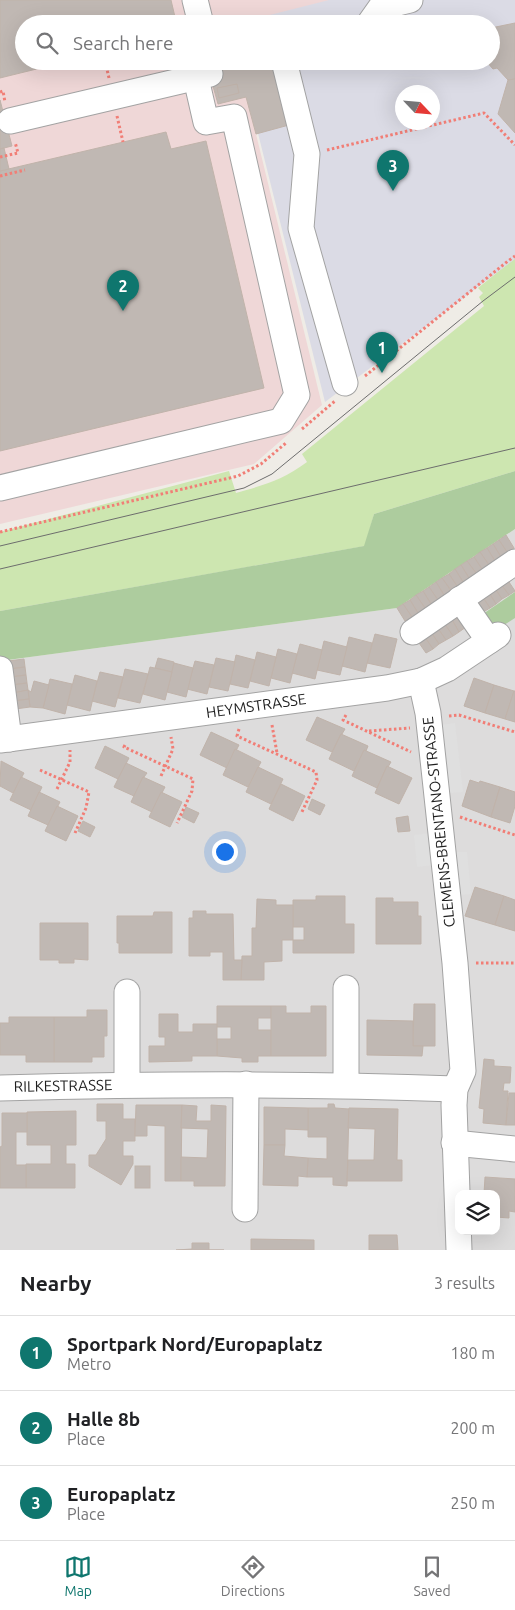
<!DOCTYPE html>
<style>
body{margin:0;font-family:Ubuntu,sans-serif;background:#f6f6f6;color:#202124}
.controls{position:absolute;right:15px;bottom:15px;display:grid;overflow:hidden;border-radius:10px;box-shadow:0 5px 20px #0002}
.controls button{width:45px;height:45px;display:grid;place-items:center;padding:0;border:0;border-bottom:1px solid #e0e0e0;background:#fff;color:#202124;font:25px sans-serif}
.compass{position:absolute;left:395px;top:85px;width:45px;height:45px;border-radius:50%;background:#fff;box-shadow:0 5px 20px #0002;rotate:116deg}
.you{position:absolute;left:224px;top:851px;width:18px;height:18px;margin:-12px;border:4px solid #fff;border-radius:50%;background:#1a73e8;box-shadow:0 0 0 8px #1a73e833}
.badge{display:grid;place-items:center;width:32px;height:32px;border-radius:50%;background:#0f766e;color:#fff;font-size:16px;font-weight:700}
.pin{position:absolute;translate:-50% -41px;filter:drop-shadow(0 1px 2px #0008)}
.pin::after{content:'';position:absolute;top:26px;width:18px;height:15px;background:inherit;clip-path:polygon(0 0,100% 0,50% 100%)}
.list{margin:0;padding:0;list-style:none}
h2{display:flex;justify-content:space-between;align-items:center;height:65px;margin:0;padding:0 20px;font-size:21px}
h2 small{font-size:16px;font-weight:400;color:#757577}
.list li{display:grid;grid-template-columns:32px 1fr auto;gap:15px;align-items:center;box-sizing:border-box;height:75px;padding:0 20px;border-top:1px solid #e0e0e0}
.list b{display:block;font-size:19px;white-space:nowrap}
.list p{margin:0;font-size:16px;white-space:nowrap;color:#757577}
.list em{font-size:16px;font-style:normal;color:#757577}
.icon{flex:none;width:28px;height:28px;fill:none;stroke:currentColor;stroke-width:2;stroke-linecap:round;stroke-linejoin:round}
.map{position:relative;flex:none;width:515px;height:1250px;overflow:hidden}
.search{position:absolute;background:#fff;box-shadow:0 5px 20px #0002;left:15px;right:15px;top:15px;height:55px;display:flex;align-items:center;gap:12px;box-sizing:border-box;padding:0 18px;border-radius:28px;color:#757577;font-size:19px}
.sheet{height:290px;background:#fff}
nav{display:flex;justify-content:space-around;align-items:center;box-sizing:border-box;height:70px;border-top:1px solid #e0e0e0;background:#fff;font-size:14px;color:#757577}
nav a{display:grid;justify-items:center;gap:2px}
nav .on{color:#0f766e}
.map>svg:first-child{display:block}
</style>
<div class="map">
<svg width="515" height="1250" viewBox="0 0 515 1250">
<rect width="100%" height="100%" fill="#efece6"/>
<path fill="#dddcdc" fill-rule="evenodd" d="M515,529V1250H0V661L397,608ZM459,1194H496V1231H459Z"/>
<path fill="#efd7d7" d="M0,0H332L263,24H24V61H273L256,134L322,405L254,464L0,524Z"/>
<path fill="#cde6b0" d="M515,258V471L374,514L365,546L0,611V532L229,471L236,493C264,485 283,480 307,462L302,454L484,306L479,297L483,293L478,288Z"/>
<g fill="#adcc9e">
<path d="M515,471V529L397,608L0,661V611L364,546L374,514Z"/>
<path d="M515,592V618L499,628L490,625L483,614Z"/>
</g>
<g fill="#dfdfdf">
<path d="M455,723L463,792L449,793L441,725Z"/>
<path d="M431,833L435,865L417,867L414,835Z"/>
<path d="M456,852H467L471,894L459,895Z"/>
</g>
<path fill="#dbdbe5" fill-rule="evenodd" d="M329,0H515V259L325,402L240,61H491V24H234ZM402,92H432V122H402Z"/>
<g fill="#c0b8b3" stroke="#c0b3aa">
<path d="M0,0H171L175,17L146,24H24V61H69L0,78Z"/>
<path d="M262,18L263,24H240Z"/>
<path d="M515,23V79L508,80L497,68L493,69L486,61H491V28Z"/>
<path d="M206,61H273L289,125L256,134L246,97L218,104Z"/>
<path d="M515,79V133L498,114L508,80Z"/>
<path d="M237,84L239,93L219,98L217,88Z"/>
<path d="M0,100L12,146L0,149Z"/>
<path d="M166,132L171,149L206,141L264,388L0,451V171Z"/>
<path d="M4,148L9,169L0,171V149Z"/>
<path d="M506,535L514,548L507,552L499,540Z"/>
<path d="M499,540L507,552L501,557L493,544Z"/>
<path d="M493,544L501,557L495,561L487,548Z"/>
<path d="M487,548L495,561L489,565L480,552Z"/>
<path d="M480,552L489,565L482,569L474,557Z"/>
<path d="M474,557L482,569L476,573L467,561Z"/>
<path d="M467,561L476,573L469,578L461,565Z"/>
<path d="M461,565L469,578L463,582L455,569Z"/>
<path d="M455,569L463,582L457,586L449,574Z"/>
<path d="M449,574L457,586L451,590L442,578Z"/>
<path d="M442,578L451,591L444,595L436,582Z"/>
<path d="M507,579L515,591L509,595L500,583Z"/>
<path d="M436,582L444,595L438,600L429,587Z"/>
<path d="M500,583L509,595L502,599L494,587Z"/>
<path d="M429,587L438,600L431,604L423,591Z"/>
<path d="M494,587L502,599L496,604L488,591Z"/>
<path d="M423,591L431,604L425,608L416,595Z"/>
<path d="M488,591L496,604L490,608L482,596Z"/>
<path d="M416,595L425,608L418,613L410,600Z"/>
<path d="M482,596L490,608L483,612L475,600Z"/>
<path d="M410,600L418,613L412,617L403,604Z"/>
<path d="M403,604L412,617L405,621L397,608Z"/>
<path d="M457,614L466,627L459,632L451,618Z"/>
<path d="M451,618L459,632L453,636L444,623Z"/>
<path d="M444,623L453,636L446,640L437,627Z"/>
<path d="M437,627L446,640L439,644L431,632Z"/>
<path d="M431,632L439,644L433,649L424,636Z"/>
<path d="M375,634L397,639L390,668L367,663Z"/>
<path d="M424,636L433,649L426,653L417,640Z"/>
<path d="M349,637L372,643L365,672L342,666Z"/>
<path d="M324,641L347,647L340,675L317,670Z"/>
<path d="M300,644L322,650L315,679L292,673Z"/>
<path d="M278,649L297,654L290,683L271,678Z"/>
<path d="M257,652L276,657L269,686L250,681Z"/>
<path d="M236,655L255,660L248,688L230,684Z"/>
<path d="M158,658L174,662L172,672L155,668Z"/>
<path d="M216,658L235,662L228,691L209,687Z"/>
<path d="M24,659L25,667L10,669L8,661Z"/>
<path d="M195,661L214,665L207,694L187,689Z"/>
<path d="M174,663L193,668L186,697L167,692Z"/>
<path d="M25,667L26,675L11,677L10,669Z"/>
<path d="M150,667L172,672L165,700L143,694Z"/>
<path d="M125,669L148,674L140,703L118,698Z"/>
<path d="M100,672L123,677L115,707L92,701Z"/>
<path d="M26,675L27,683L12,685L11,677Z"/>
<path d="M75,675L97,681L90,711L67,705Z"/>
<path d="M474,678L494,685L485,713L464,706Z"/>
<path d="M50,679L72,684L65,714L43,708Z"/>
<path d="M34,681L49,685L43,708L30,707L28,690L31,692Z"/>
<path d="M27,683L28,690L13,693L12,685Z"/>
<path d="M494,685L514,691L505,719L485,713Z"/>
<path d="M28,690L29,699L14,701L13,693Z"/>
<path d="M514,691H515V722L505,719Z"/>
<path d="M29,699L30,707L15,709L14,701Z"/>
<path d="M317,717L345,729L342,734H341L332,752L306,740Z"/>
<path d="M211,732L239,745L227,768L200,755Z"/>
<path d="M341,734L368,746L366,751L364,750L354,771L329,759Z"/>
<path d="M105,746L129,758L118,779L95,768Z"/>
<path d="M235,749L261,762L248,787L223,775Z"/>
<path d="M364,750L391,762L388,767L387,766L377,788L352,776Z"/>
<path d="M1,761L24,773L13,793L0,786Z"/>
<path d="M126,763L147,773L144,777H143L134,796L114,787Z"/>
<path d="M387,766L412,778L399,804L375,793Z"/>
<path d="M258,767L283,779L271,804L246,792Z"/>
<path d="M21,777L42,787L31,810L10,800Z"/>
<path d="M143,777L165,787L152,812L131,802Z"/>
<path d="M470,780L479,783L480,781L500,787L491,817L462,806Z"/>
<path d="M281,784L305,796L293,821L269,809Z"/>
<path d="M500,787L515,792V806L510,823L491,817Z"/>
<path d="M39,792L60,802L48,825L28,816Z"/>
<path d="M161,792L182,802L170,827L149,817Z"/>
<path d="M312,799L325,805L320,815L308,809Z"/>
<path d="M57,806L78,816L66,841L45,831Z"/>
<path d="M186,807L199,813L194,823L182,817Z"/>
<path d="M408,816L410,831L398,832L396,818Z"/>
<path d="M83,821L95,827L90,837L78,831Z"/>
<path d="M475,887L504,896L495,925L465,916Z"/>
<path d="M316,896H345V924H354V953H293V940H304V927H293V900H316Z"/>
<path d="M504,896L515,900V931L495,925Z"/>
<path d="M376,898H393V902H418V916H421V944H376Z"/>
<path d="M257,899L276,900V905H293V940H282V961L264,962V980H241L242,956H252V928H256Z"/>
<path d="M193,911H206V914H233L234,960H242L241,980H223V952H210V956H189V918H193Z"/>
<path d="M154,912H172V953H119V943H117V916H153Z"/>
<path d="M40,923H88V960L74,959V963H59V960H40Z"/>
<path d="M414,1004H435V1046H413Z"/>
<path d="M217,1006H271V1018H258V1030H271V1056H258V1062H242V1058L217,1056V1039H231V1027H217Z"/>
<path d="M271,1006H286V1013H311V1006H326V1056H271Z"/>
<path d="M87,1010H107V1036H104V1057H92V1062H54V1017H87Z"/>
<path d="M159,1014H178V1032H193V1024H217V1056H192V1061L149,1062V1046H165V1037H159Z"/>
<path d="M9,1017H54V1062H26V1055H0V1023H9Z"/>
<path d="M367,1020L413,1021V1046H423L422,1056L367,1055Z"/>
<path d="M484,1059L494,1060V1066L511,1067L510,1083H504L503,1091H508L506,1125L483,1123L484,1109L479,1108Z"/>
<path d="M509,1093H515V1125H506Z"/>
<path d="M97,1104H123V1119H135V1141H123V1156H133V1164L121,1185L89,1166V1155H96L106,1139V1121H97Z"/>
<path d="M328,1104H334L335,1108L349,1109L347,1186L333,1185V1177H307L308,1158L327,1159V1137H308V1108H328Z"/>
<path d="M136,1105H182L181,1181H165V1126L147,1125V1136H135Z"/>
<path d="M182,1105L197,1106L196,1121H211V1105L226,1106L225,1186H194V1181H181V1157L207,1158L208,1129L181,1128Z"/>
<path d="M264,1107L308,1108V1130L285,1129V1145H264Z"/>
<path d="M349,1108L398,1109L397,1160H402V1181H347L348,1160H374L375,1129L348,1128Z"/>
<path d="M76,1111V1145H66V1164H75V1188H26V1164H51V1145H27V1112Z"/>
<path d="M2,1113H27V1132H16V1165H26V1188H0V1147L2,1146Z"/>
<path d="M264,1145H285L284,1156L308,1158L307,1177L298,1176V1186L263,1185Z"/>
<rect x="135" y="1166" width="15" height="22"/>
<path d="M485,1177L515,1179V1212L509,1211V1218L496,1217V1194H484Z"/>
<path d="M369,1235H397L398,1250H369Z"/>
<path d="M251,1239L314,1240V1250H251Z"/>
<path d="M192,1243H209V1250H224H176L192,1249Z"/>
</g>
<g fill="none" stroke-linecap="round" stroke-linejoin="round">
<defs>
<g id="minor">
<path d="M195,0L201,24"/>
<path d="M369,24L381,7L410,0"/>
<path d="M284,61L307,154L301,228L345,383"/>
<path d="M10,121L210,74"/>
<path d="M0,488L281,421L297,395L234,117L206,122L192,61"/>
<path d="M460,599L489,641"/>
<path d="M413,632L515,562"/>
<path d="M0,669L9,739"/>
<path d="M421,681L428,713L455,963L463,1071L455,1089L454,1105L459,1250"/>
<path d="M0,740L387,688L421,681L447,669L498,635"/>
<path d="M127,1084V992"/>
<path d="M346,1085V988"/>
<path d="M0,1088C152,1084 303,1083 455,1089"/>
<path d="M454,1143L515,1149"/>
<path d="M245,1209L246,1084"/>
</g>
</defs>
<use href="#minor" stroke="#a3a3a3" stroke-width="27"/>
<g stroke="#f17e76" stroke-width="3" stroke-dasharray="2.5 2.5" stroke-linecap="butt">
<path d="M105,61L109,78"/>
<path d="M0,92L3,91L5,102"/>
<path d="M117,116L123,142"/>
<path d="M327,150L484,113L515,145"/>
<path d="M0,157L18,153L15,142"/>
<path d="M0,176L25,170"/>
<path d="M365,376L508,261L515,256"/>
<path d="M302,429L335,401"/>
<path d="M0,532L238,476L261,464L286,443"/>
<path d="M346,715L343,720L411,752"/>
<path d="M449,716L459,715L515,732"/>
<path d="M272,725L277,753"/>
<path d="M239,729L237,736L316,772L317,780L301,814"/>
<path d="M369,731L410,728"/>
<path d="M125,745L124,747L193,779L192,791L177,823"/>
<path d="M40,770L89,792L86,808L75,833"/>
<path d="M161,776L173,749L171,737"/>
<path d="M57,789L70,762V750"/>
<path d="M460,817L515,835"/>
<path d="M476,963H515"/>
</g>
<use href="#minor" stroke="#fff" stroke-width="25"/>
<g stroke="#6d6d6d" stroke-width="1">
<path d="M0,546L244,488L272,474L483,301L515,277"/>
<path d="M0,569L515,448"/>
</g>
</g>
<g text-anchor="middle" stroke-width="4" stroke-linejoin="round" paint-order="stroke">
<g font-size="15" fill="#1f1f1f" stroke="#fff">
<text transform="translate(256 706) rotate(-8)" y="5">HEYMSTRASSE</text>
<text transform="translate(439 822) rotate(-96)" y="5">CLEMENS-BRENTANO-STRASSE</text>
<text transform="translate(63 1086) rotate(-1)" y="5">RILKESTRASSE</text>
</g>
</g>
</svg>
<div class="controls">
<button><svg class="icon" aria-label="layers" viewBox="0 0 24 24"><path d="M12 4l9 5-9 5-9-5zM3 14l9 5 9-5"/></svg></button>
</div>
<svg class="compass" viewBox="-18 -18 36 36"><path d="M0-13l5 13h-10z" fill="#e53935"/><path d="M0 13l5-13h-10z" fill="#757577"/></svg>
<div class="you"></div>
<div class="pin badge" style="left:382px;top:373px">1</div>
<div class="pin badge" style="left:123px;top:311px">2</div>
<div class="pin badge" style="left:393px;top:191px">3</div>
<div class="search"><svg class="icon" aria-label="search" viewBox="0 0 24 24"><circle cx="10" cy="10" r="6"/><path d="M15 15l6 6"/></svg>Search here</div>
</div>
<section class="sheet">
<h2>Nearby<small>3 results</small></h2>
<ul class="list">
<li><span class="badge">1</span><div><b>Sportpark Nord/Europaplatz</b><p>Metro</p></div><em>180 m</em></li>
<li><span class="badge">2</span><div><b>Halle 8b</b><p>Place</p></div><em>200 m</em></li>
<li><span class="badge">3</span><div><b>Europaplatz</b><p>Place</p></div><em>250 m</em></li>
</ul>
</section>
<nav>
<a class="on"><svg class="icon" aria-label="map" viewBox="0 0 24 24"><path d="M3 6l6-2 6 2 6-2v14l-6 2-6-2-6 2zM9 4v14M15 6v14"/></svg>Map</a>
<a><svg class="icon" aria-label="directions" viewBox="0 0 24 24"><path d="M12 3l9 9-9 9-9-9zM9 14v-3h6M13 9l2 2-2 2"/></svg>Directions</a>
<a><svg class="icon" aria-label="saved" viewBox="0 0 24 24"><path d="M7 4h10v16l-5-4-5 4z"/></svg>Saved</a>
</nav>
